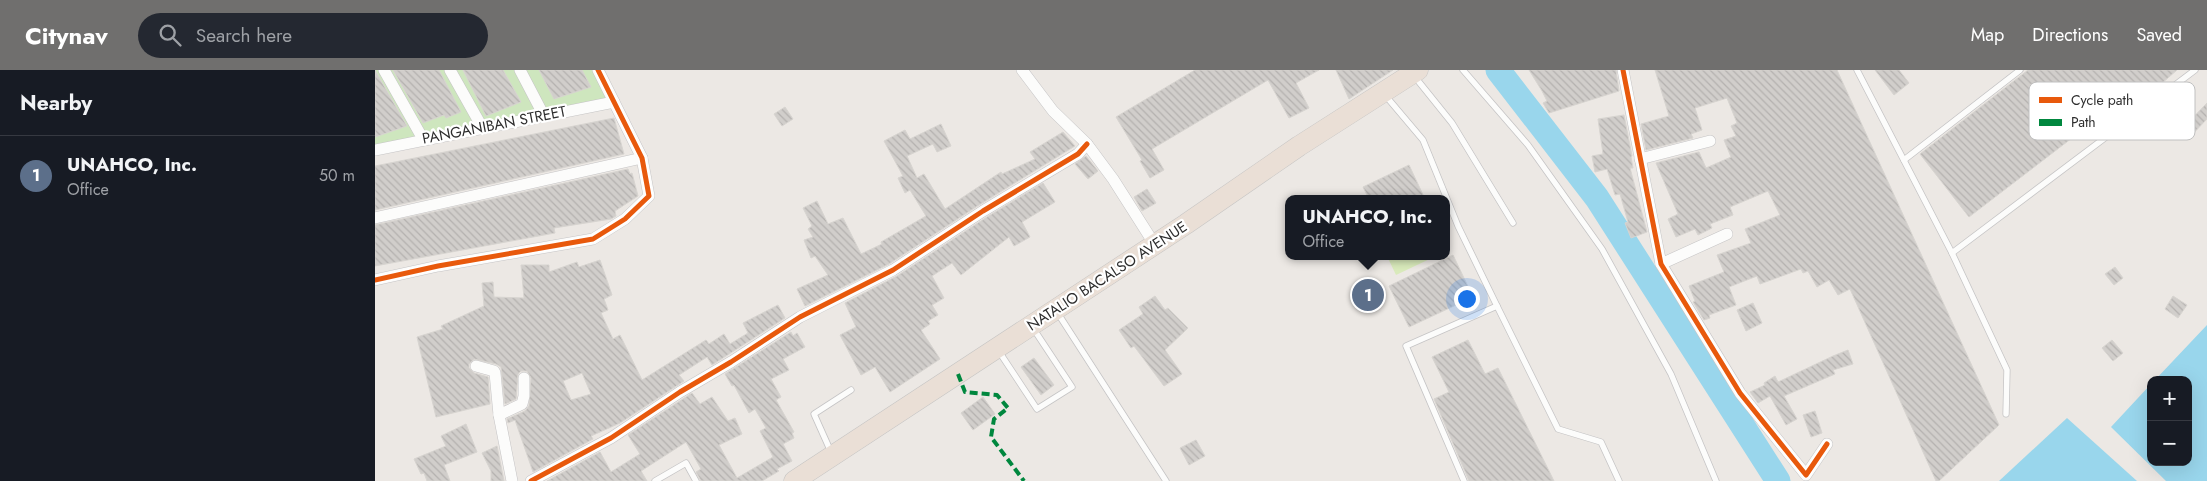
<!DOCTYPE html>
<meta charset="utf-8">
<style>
body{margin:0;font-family:Jost,sans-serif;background:#242831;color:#f1f3f6}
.controls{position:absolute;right:15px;bottom:15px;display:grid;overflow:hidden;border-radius:10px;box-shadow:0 5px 20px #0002}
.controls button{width:45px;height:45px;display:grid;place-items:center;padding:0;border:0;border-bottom:1px solid #363941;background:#171b24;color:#f1f3f6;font:25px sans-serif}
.you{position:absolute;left:1091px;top:228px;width:18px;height:18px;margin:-12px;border:4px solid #fff;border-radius:50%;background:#1a73e8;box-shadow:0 0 0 8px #1a73e833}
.badge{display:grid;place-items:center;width:32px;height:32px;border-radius:50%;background:#706f6e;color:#fff;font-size:16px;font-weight:700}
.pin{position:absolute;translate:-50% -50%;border:2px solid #fff;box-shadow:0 1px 5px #0006}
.popup{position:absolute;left:910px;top:125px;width:165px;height:65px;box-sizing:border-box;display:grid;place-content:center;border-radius:10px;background:#171b24;filter:drop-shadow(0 1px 4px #0005);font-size:16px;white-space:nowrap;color:#9ea1a6}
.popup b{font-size:19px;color:#f1f3f6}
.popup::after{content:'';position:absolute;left:50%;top:100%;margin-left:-10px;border:10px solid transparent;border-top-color:#171b24}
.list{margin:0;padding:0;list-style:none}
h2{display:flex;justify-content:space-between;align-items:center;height:65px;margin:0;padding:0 20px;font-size:21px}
h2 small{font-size:16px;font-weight:400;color:#9ea1a6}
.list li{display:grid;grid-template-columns:32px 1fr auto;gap:15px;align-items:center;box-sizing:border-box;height:80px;padding:0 20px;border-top:1px solid #363941}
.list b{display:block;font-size:19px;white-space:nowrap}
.list p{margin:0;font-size:16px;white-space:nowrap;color:#9ea1a6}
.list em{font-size:16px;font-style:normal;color:#9ea1a6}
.icon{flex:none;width:28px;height:28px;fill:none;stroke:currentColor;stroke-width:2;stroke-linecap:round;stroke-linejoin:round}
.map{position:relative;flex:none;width:1832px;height:411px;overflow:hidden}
header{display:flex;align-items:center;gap:30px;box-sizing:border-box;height:70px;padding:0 25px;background:#706f6e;color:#fff}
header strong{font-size:24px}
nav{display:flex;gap:28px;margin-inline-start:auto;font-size:18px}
.search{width:350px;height:45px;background:#242831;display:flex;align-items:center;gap:12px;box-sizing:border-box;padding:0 18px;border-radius:28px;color:#9ea1a6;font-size:19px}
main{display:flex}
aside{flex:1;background:#171b24}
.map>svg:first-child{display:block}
</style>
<header>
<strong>Citynav</strong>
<div class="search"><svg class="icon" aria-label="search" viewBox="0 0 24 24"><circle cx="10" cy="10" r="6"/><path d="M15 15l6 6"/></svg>Search here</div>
<nav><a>Map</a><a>Directions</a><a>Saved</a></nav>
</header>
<main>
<aside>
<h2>Nearby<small></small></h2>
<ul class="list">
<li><span class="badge" style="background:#5c6f8a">1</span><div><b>UNAHCO, Inc.</b><p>Office</p></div><em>50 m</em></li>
</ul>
</aside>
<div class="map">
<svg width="1832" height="411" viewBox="0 0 1832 411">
<defs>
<pattern id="building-back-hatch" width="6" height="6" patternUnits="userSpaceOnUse" patternTransform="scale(1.25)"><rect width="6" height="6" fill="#d1cecb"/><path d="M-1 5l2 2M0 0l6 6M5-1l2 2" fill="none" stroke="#b4b1af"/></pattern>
</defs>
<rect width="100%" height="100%" fill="#ece8e4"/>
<path fill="#cee6be" d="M0,0H223L239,32L0,80Z"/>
<path fill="#d9eabb" d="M1012,186H1061L1021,205Z"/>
<g fill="#99d6ec">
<path d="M1832,255V411H1791L1736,357L1776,314V392H1813V310H1780Z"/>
<path d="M1692,348L1762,411H1624Z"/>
</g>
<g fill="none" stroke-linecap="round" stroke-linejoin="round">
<path stroke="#99d6ec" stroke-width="25" d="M1123,0L1222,128L1403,411"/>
</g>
<g fill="url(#building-back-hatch)" stroke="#d7d4d0" fill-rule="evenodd">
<path d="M0,0L32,56L0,67Z"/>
<path d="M18,0H64L86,42L71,48L69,45L48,53Z"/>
<path d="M88,0H128L146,32L111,46Z"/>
<path d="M164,0H207L216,17L179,29Z"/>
<path d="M820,0H944L921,13L934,38L914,48L893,10L777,79L789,100L775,108L765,91L767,90L741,47Z"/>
<path d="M961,0H1018L974,29Z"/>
<path d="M1154,0H1241L1244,21L1174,43L1168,33L1172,31L1167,21Z"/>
<path d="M1280,0H1462L1624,355L1564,411H1561L1475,219L1463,225L1454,210L1442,217L1433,201L1428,203L1426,199L1385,214L1382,206L1354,217L1361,235L1334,245L1335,248L1329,250L1318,232L1320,231L1314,216L1349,202L1342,185L1376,173L1370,159L1405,145L1393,121L1355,137L1358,145L1335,154L1337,158L1323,165L1320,159L1301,167L1293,149L1303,144L1281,93L1324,82L1331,98L1356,87L1349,70L1361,66L1356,56L1362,53L1352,28L1320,38L1327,60L1316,64L1318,68L1271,80L1266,54L1294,46Z"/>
<path d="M1500,0H1524L1534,13L1519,25Z"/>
<path d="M1653,0H1802L1778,21L1770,12L1594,147L1545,84Z"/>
<path d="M1832,33V49L1812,70L1804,62Z"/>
<path d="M410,37L418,49L407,56L399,44Z"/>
<path d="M1249,45L1257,86L1256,87L1258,98H1255L1272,162L1256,168L1250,153L1253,152L1245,124L1240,125L1232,99L1220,102L1217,86L1228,84L1223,49Z"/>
<path d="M239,48L249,84L0,140V96Z"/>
<path d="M566,54L576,76L562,82L558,74L532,86L542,108L549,104L570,139L626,102L627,104L660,89L655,82L688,62L700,76L604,135L514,194L430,236L422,219L453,205L440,186L436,188L429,170L438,167L433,159L437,156L428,138L442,131L453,154L468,148L486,184L507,174L506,172L551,146L535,120L530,123L523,108L528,106L509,71L530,60L535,69Z"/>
<path d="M711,86L723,101L713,109L700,94Z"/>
<path d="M1034,95L1050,129H994L988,117Z"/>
<path d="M253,99L255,104L257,103L263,126L240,141L241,146L236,149L179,158L180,163L0,196V155Z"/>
<path d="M668,113L680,132L647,152L655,167L639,176L634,167L586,205L577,193L557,206L569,228L557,235L563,245L553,251L555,254L546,260L565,289L515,322L500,297L486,305L465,265L481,257L470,233L522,206L612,147Z"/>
<path d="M772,119L781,133L767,141L759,127Z"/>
<path d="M1078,185L1098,227L1034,257L1014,216Z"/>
<path d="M225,190L237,225L229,229L233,240L226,243L238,269L245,265L267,310L331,270L334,274L349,264L355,274L373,263L368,253L403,235L410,248L337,295L332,287L304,305L309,311L245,353L216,366L218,369L158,402L140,350L133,353L132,349L150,341L154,336L156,308L152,301H146L143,304L141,329L130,334L126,297L121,294L99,289L94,294V298L99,303L113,307L115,334L61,347L42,267L68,259L66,256L109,236L107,213L118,212L119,227L149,228L146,195H174V202L202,192L204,197ZM207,303L216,324L196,330L188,311Z"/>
<path d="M1740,197L1748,208L1739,215L1730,204Z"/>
<path d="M780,226L790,240L793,238L813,258L790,280L807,304L789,316L759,276L756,278L744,260L768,244L764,237Z"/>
<path d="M1798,226L1812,235L1803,248L1790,239Z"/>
<path d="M1378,233L1387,253L1371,261L1362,240Z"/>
<path d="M416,262L418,266L422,263L430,277L408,289L414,300L396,309L406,327L401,330L419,362L417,363L419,368L408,374L417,391L402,399L404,401L387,411H326L321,402L326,399L311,372L266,401L272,411H172L225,382L236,402L265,384L253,365L317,323L325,334L337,327L353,351L360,348L367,364L344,375L362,408L398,387L385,361L391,358L380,339L374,343L359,315L357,316L350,304Z"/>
<path d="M1093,270L1110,304L1123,298L1179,411H1094L1059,329L1074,322L1057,287Z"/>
<path d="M1737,270L1748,283L1738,291L1727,278Z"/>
<path d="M1473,280L1478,294L1458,300L1460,304L1409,326L1422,349L1411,355L1395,326L1383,333L1375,322L1390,315L1389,313L1400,306L1403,312L1458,286Z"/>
<path d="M659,288L679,315L666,325L646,297Z"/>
<path d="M608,327L620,344L598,360L586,343Z"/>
<path d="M1440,341L1447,363L1436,367L1428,345Z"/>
<path d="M91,354L102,382L69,395L75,411H52L49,403L46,404L39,389L71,376L66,366Z"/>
<path d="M821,370L830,386L814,395L805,378Z"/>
<path d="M122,376L129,411H116V401L107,383Z"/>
</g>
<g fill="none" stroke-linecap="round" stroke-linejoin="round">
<defs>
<g id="lane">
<path d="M1088,0L1153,75L1227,179L1296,304L1341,411"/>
<path d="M1482,0L1577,183L1632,300L1631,344"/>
<path d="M1040,7L1077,53L1138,153"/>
<path d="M1010,25L1048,70L1083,156L1122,236"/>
<path d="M1529,90L1645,0"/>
<path d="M1577,183L1820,0"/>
<path d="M682,242L791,411"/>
<path d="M623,280L662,339L697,317L658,258"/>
<path d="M456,382L439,344L476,320"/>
<path d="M280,411L311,393L321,411"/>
<path d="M1089,411L1031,276L1122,236L1183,359L1226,372L1244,411"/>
</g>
<g id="street">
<path d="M9,0L48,69"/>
<path d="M75,0L107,57"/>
<path d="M145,0L168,44"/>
<path d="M647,0L678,41L712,74L738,109L780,175"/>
<path d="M1248,0L1286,194L1365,323L1431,405L1452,374"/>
<path d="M0,80L239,32"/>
<path d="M1265,89L1335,71"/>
<path d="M0,148L267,88"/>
<path d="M1286,194L1352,164"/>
<path d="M0,210L63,196L218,169L250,149L274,126L267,88L223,0"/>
<path d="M101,296L119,301L120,303L124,345"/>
<path d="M137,411L124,345L147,334L149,326V308"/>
<path d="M156,411L236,368L305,322L356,292L425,247L518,200L608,141L703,84L712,74"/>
</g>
<path id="highway" d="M419,411L811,154L924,76L1043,0"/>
</defs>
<use href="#lane" stroke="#c5c4c5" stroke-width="7"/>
<use href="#street" stroke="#c5c4c5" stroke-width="12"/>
<use href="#highway" stroke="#c6c5c4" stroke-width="21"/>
<use href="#lane" stroke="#fcfcfb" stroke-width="5.5"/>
<use href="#street" stroke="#fcfcfb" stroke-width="11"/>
<use href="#highway" stroke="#eadfd6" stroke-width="20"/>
<path stroke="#00873e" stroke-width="4" stroke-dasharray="8 4" stroke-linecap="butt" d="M583,304L590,322L622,325L633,338L619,349L616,367L649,411"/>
<defs>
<g id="cycleway">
<path d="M1248,0L1286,194L1365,323L1431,405L1452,374"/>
<path d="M0,210L63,196L218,169L250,149L274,126L267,88L223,0"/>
<path d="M156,411L236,368L305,322L356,292L425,247L518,200L608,141L703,84L712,74"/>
</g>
</defs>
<use href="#cycleway" stroke="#fff" stroke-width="8"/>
<use href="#cycleway" stroke="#e8590c" stroke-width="5"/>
</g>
<g text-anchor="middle" stroke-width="4.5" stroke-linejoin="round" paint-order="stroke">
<g font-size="15" fill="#2e2e2e" stroke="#fff">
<text transform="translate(119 55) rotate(-11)" y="5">PANGANIBAN STREET</text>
<text transform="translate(732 206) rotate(-33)" y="5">NATALIO BACALSO AVENUE</text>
</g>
</g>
<rect x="1654" y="12" width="166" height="58" rx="8" fill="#fff" stroke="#c0c0c0" stroke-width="1"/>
<rect x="1664" y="27" width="23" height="6" fill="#e8590c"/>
<rect x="1664" y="49" width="23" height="7" fill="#00873e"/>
<g font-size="14" fill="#2e2e2e">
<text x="1696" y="35">Cycle path</text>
<text x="1696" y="57">Path</text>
</g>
</svg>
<div class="controls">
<button>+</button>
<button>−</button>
</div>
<div class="you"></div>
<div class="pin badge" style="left:993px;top:225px;background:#5c6f8a">1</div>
<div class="popup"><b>UNAHCO, Inc.</b>Office</div>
</div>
</main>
